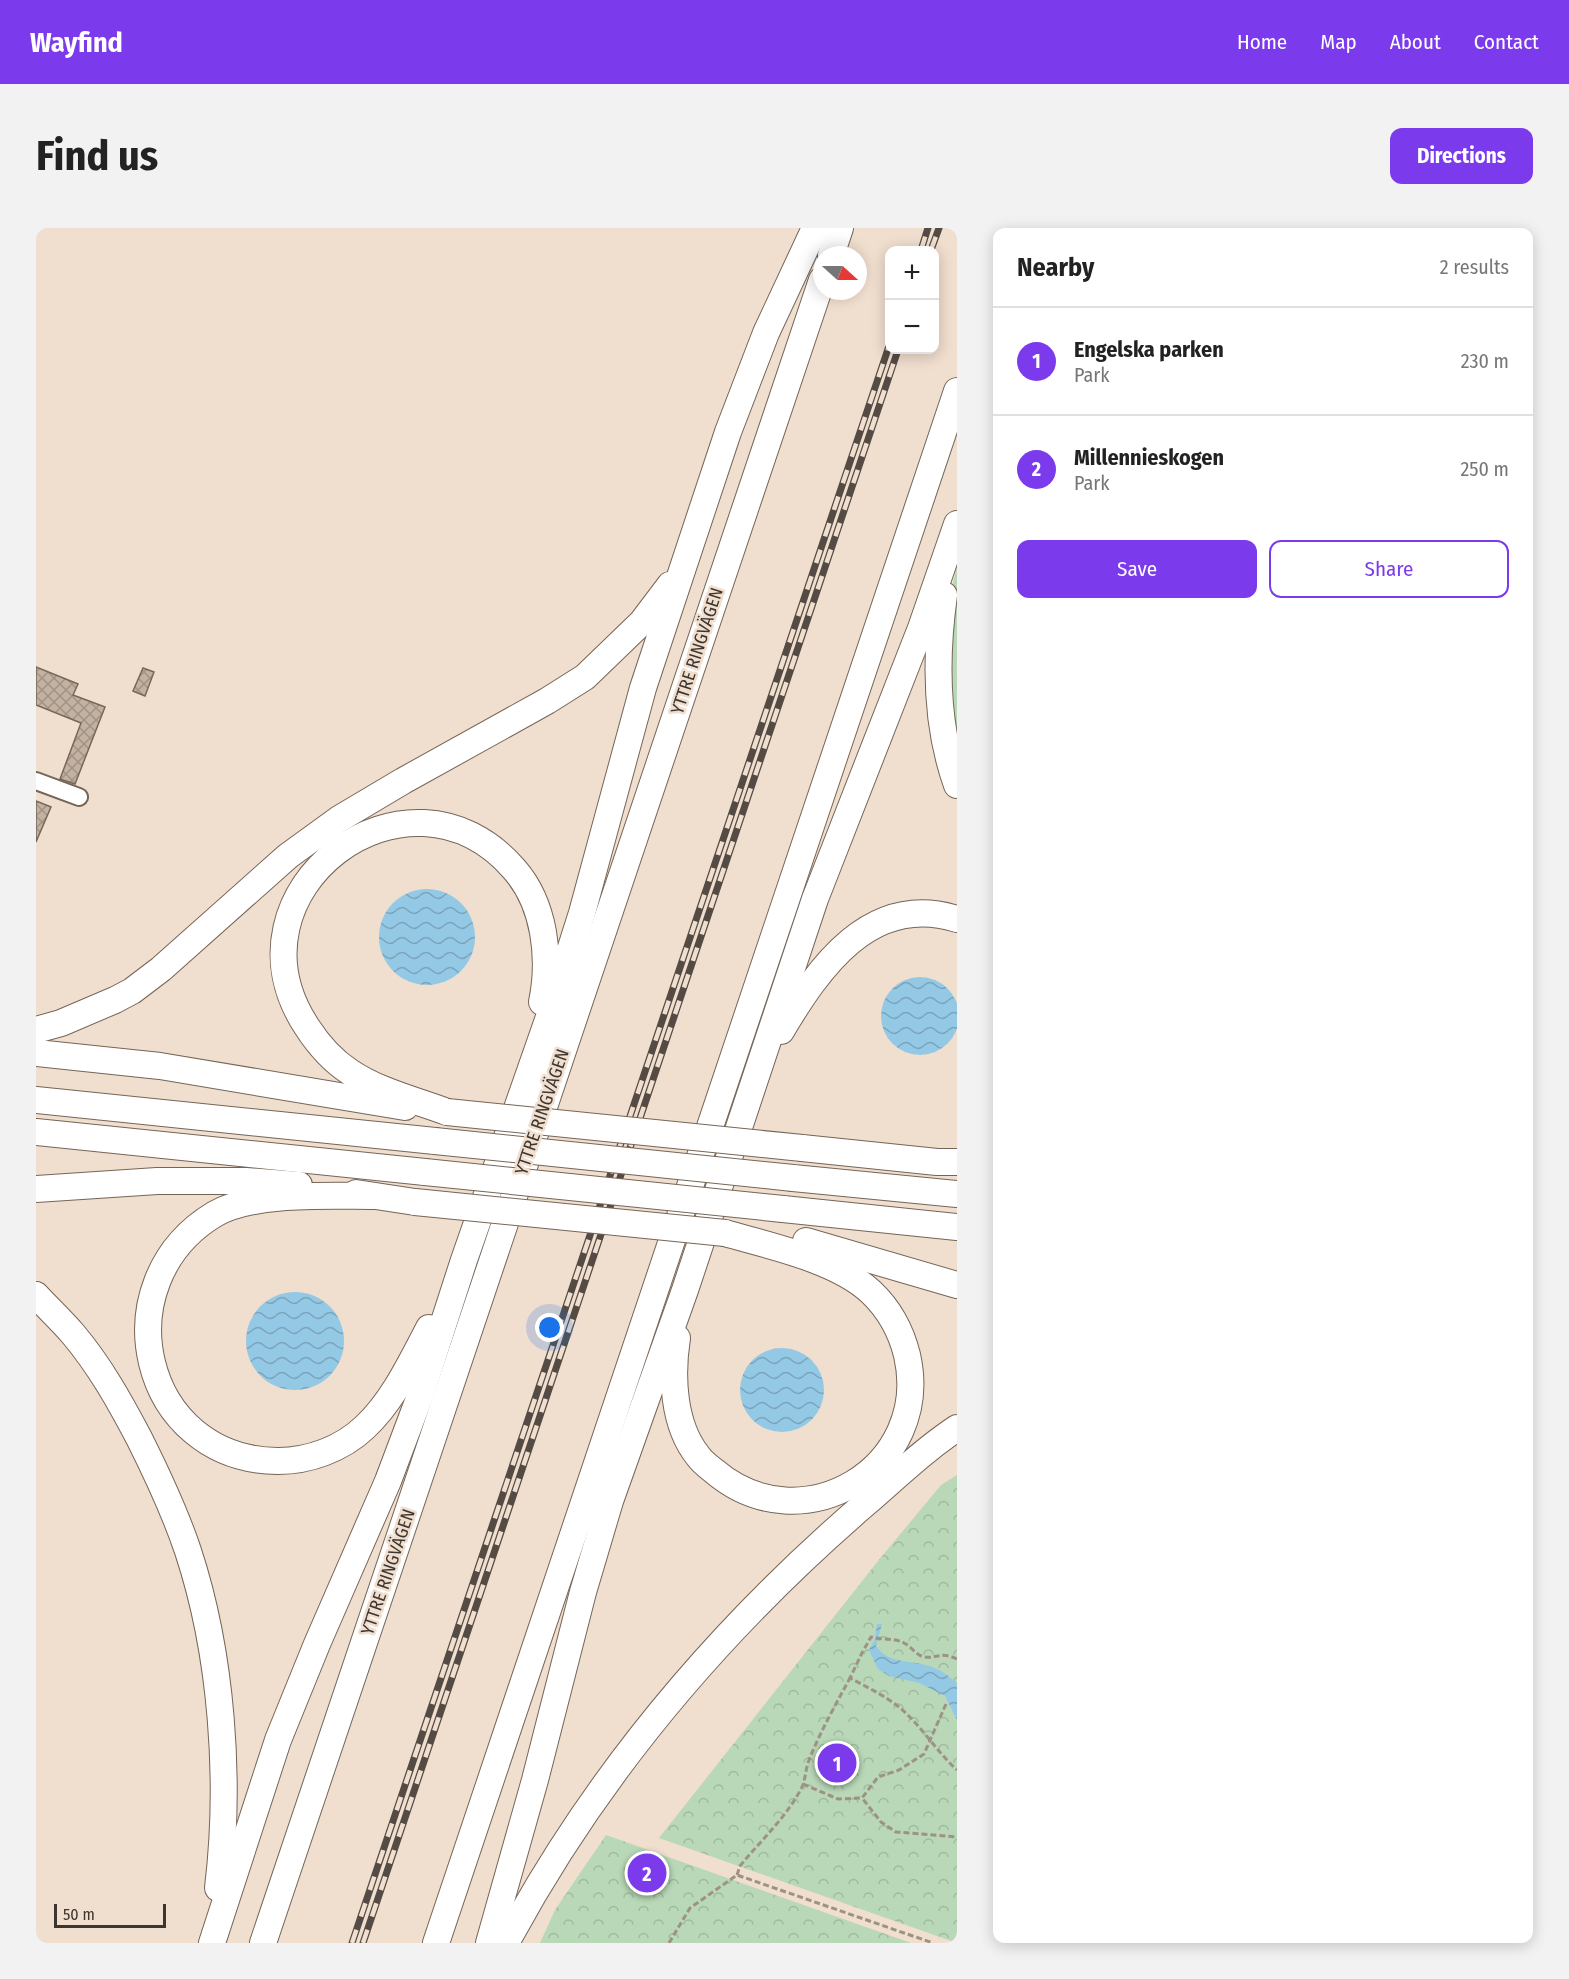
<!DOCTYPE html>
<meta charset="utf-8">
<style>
body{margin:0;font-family:"Fira Sans Condensed",sans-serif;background:#f2f2f2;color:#222}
.controls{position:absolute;right:18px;top:18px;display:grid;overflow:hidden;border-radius:12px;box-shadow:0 3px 15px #0003}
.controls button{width:54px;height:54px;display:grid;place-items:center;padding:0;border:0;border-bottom:2px solid #e0e0e0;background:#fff;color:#222;font:30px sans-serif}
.compass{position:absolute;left:777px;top:18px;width:54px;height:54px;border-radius:50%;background:#fff;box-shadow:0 3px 15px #0003;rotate:111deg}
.scale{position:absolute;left:18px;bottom:15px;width:112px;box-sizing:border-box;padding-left:6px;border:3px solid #3d3630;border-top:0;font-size:16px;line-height:21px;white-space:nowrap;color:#3d3630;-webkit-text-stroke:4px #f0dece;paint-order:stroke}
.you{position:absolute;left:514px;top:1100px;width:21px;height:21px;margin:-15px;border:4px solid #fff;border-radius:50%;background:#1a73e8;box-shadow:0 0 0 9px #1a73e833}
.badge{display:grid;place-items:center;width:39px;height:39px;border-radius:50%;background:#7c3aed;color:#fff;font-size:20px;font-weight:700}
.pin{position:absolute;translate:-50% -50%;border:3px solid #fff;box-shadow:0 2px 6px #0006}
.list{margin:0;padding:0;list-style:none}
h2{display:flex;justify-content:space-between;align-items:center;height:78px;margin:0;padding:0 24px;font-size:26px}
h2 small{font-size:20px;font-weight:400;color:#767676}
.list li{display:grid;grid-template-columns:39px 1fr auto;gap:18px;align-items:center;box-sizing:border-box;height:108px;padding:0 24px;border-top:2px solid #e0e0e0}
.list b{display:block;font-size:22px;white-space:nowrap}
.list p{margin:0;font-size:20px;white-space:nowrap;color:#767676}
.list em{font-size:20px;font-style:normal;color:#767676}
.actions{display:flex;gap:12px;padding:18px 24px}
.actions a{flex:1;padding:14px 0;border:2px solid #7c3aed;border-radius:12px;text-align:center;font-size:21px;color:#7c3aed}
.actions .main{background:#7c3aed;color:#fff}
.map{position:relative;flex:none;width:921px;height:1715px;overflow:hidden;border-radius:12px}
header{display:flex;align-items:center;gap:36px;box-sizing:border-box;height:84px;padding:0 30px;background:#7c3aed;color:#fff}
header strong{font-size:28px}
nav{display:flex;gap:33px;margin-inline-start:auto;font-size:21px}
.intro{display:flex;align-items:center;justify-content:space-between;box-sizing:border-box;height:144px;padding:0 36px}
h1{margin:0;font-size:42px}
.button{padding:15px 27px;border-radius:12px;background:#7c3aed;color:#fff;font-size:21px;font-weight:700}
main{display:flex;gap:36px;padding:0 36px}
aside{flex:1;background:#fff;border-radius:12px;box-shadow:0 3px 15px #0003}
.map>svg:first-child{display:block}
</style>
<header>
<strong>Wayfind</strong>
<nav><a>Home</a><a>Map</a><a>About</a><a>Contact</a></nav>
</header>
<div class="intro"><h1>Find us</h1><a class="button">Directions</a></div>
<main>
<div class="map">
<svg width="921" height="1715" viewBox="0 0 921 1715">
<defs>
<pattern id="park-crowns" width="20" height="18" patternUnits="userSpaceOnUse" patternTransform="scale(1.5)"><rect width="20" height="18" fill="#b8d8b7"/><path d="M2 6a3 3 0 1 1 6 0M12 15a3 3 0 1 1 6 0" fill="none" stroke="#9fba9e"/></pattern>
<pattern id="water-waves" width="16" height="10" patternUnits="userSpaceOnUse" patternTransform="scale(1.5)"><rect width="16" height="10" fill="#94c9e6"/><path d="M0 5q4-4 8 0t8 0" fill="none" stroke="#7aa4bb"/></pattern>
<pattern id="building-cross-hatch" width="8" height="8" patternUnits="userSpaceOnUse" patternTransform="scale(1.5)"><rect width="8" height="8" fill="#c3b2a2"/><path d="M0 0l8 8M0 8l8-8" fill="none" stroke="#a09284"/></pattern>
</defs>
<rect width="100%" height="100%" fill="#f0dece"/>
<path fill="#b8d8b7" d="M921,337V533L909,394Z"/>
<g fill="url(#park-crowns)">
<path d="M921,1247V1715L623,1610L842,1333L905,1257Z"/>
<path d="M570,1607L875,1715H504L519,1682Z"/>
</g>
<g fill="url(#water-waves)">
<circle cx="391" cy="709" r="48"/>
<circle cx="884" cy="788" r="39"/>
<circle cx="259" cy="1113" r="49"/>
<circle cx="746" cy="1162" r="42"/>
<path d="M841,1396H846L840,1418C853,1438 882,1431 901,1441C908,1444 915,1450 921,1455V1492L909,1468L883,1455L853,1448L842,1441L833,1422L839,1411Z"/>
</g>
<g fill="url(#building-cross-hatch)" stroke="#776759" stroke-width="1.5">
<path d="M0,439L42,456L37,467L69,479L39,556L24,551L45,495L0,477Z"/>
<path d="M107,440L118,444L109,468L97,463Z"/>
<path d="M0,573L15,579L0,614Z"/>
</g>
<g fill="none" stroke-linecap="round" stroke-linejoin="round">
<defs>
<path id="minor" d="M0,553L43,569"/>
<g id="highway">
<path d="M795,27L804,0"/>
<path d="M908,367C899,431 899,496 921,557"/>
<path d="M0,802L25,795L79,772L96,763L125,741L252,628L303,591L367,553L511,473L549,449L606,394L634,357"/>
<path d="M745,803C783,739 835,664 921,691"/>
<path d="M0,825L124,838L369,879"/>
<path d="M0,872L399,913"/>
<path d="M411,884C379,872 342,863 314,844C297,833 282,816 271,799C181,663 372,519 478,641C509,676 515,730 506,774"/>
<path d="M0,904L389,944"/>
<path d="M766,920L901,934H921"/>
<path d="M757,950L921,966"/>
<path d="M0,961L121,953H210L263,957"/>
<path d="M320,965L379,974"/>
<path d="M336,968C292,968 217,964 179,986C65,1054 104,1232 242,1233C273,1233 306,1221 329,1199C357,1173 375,1134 393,1100"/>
<path d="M747,981L921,999"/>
<path d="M770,1013L921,1057"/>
<path d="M0,1067C12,1080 26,1093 37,1106C64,1138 84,1174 103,1210C121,1246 139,1284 152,1323C186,1426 195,1552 182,1660"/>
<path d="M641,1110C635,1148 637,1197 662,1228C666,1234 673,1239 678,1243C766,1318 897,1240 871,1127C865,1103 853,1081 835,1064C801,1032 734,1018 689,1005"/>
<path d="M176,1715L242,1512L281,1416L352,1253L384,1168L428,1032L513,789L546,685L607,460L692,204L730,105L779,0"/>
<path d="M227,1715L786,52"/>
<path d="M400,1715L921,163"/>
<path d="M453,1715L499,1552L547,1364L574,1273L649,1062L779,671L885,400L921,296"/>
<path d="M470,1715C560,1547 686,1399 830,1275C860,1249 888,1222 921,1200"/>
</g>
</defs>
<use href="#minor" stroke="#756557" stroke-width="20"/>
<use href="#highway" stroke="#756557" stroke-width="28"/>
<g stroke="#9e9186" stroke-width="3" stroke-dasharray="6 3" stroke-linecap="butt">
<path d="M921,1431C904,1423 901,1431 888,1429C880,1427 876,1419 868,1415C860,1410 845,1412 835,1409L826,1425L814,1450C831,1459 849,1468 863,1479C885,1497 900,1523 921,1542"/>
<path d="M910,1476L888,1526L863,1542L842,1549L826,1570L845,1594L860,1604L921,1609"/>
<path d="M767,1556L802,1571L826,1570"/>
<path d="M701,1647L704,1638C725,1612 747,1593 764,1563C770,1553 769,1542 773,1532C784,1504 800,1476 814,1450"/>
<path d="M633,1715L654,1680L701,1647L897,1715"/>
</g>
<use href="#minor" stroke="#fff" stroke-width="16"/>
<use href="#highway" stroke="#fff" stroke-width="26"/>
<defs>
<g id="rail">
<path d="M885,22L892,0"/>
<path d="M895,22L903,0"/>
<path d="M316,1715L854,115"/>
<path d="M327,1715L862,122"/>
</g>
</defs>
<use href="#rail" stroke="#544b44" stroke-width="7"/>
<use href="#rail" stroke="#f0dece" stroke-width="4.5" stroke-dasharray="14" stroke-linecap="butt"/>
<defs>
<g id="highway-bridge">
<path d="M411,884L766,920"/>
<path d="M399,913L757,950"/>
<path d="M389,944L747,981"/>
<path d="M379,974L689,1005"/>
</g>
</defs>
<use href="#highway-bridge" stroke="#756557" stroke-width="28" stroke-linecap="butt"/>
<use href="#highway-bridge" stroke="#fff" stroke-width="26"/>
</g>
<g text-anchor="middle" stroke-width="5" stroke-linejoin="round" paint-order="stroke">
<g font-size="18" fill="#3d3630" stroke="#f0dece">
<text transform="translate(661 423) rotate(-72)" y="6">YTTRE RINGVÄGEN</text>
<text transform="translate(506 884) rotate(-71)" y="6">YTTRE RINGVÄGEN</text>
<text transform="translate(352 1344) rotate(-71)" y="6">YTTRE RINGVÄGEN</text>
</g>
</g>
</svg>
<div class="controls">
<button>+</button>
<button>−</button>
</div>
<svg class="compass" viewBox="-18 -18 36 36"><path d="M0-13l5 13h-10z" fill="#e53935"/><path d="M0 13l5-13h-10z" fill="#767676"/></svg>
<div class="scale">50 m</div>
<div class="you"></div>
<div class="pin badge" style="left:801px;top:1535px">1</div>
<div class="pin badge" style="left:611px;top:1645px">2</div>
</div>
<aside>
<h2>Nearby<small>2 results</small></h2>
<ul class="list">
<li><span class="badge">1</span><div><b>Engelska parken</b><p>Park</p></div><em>230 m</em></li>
<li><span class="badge">2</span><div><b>Millennieskogen</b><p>Park</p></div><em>250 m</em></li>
</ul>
<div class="actions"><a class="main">Save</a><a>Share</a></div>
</aside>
</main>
